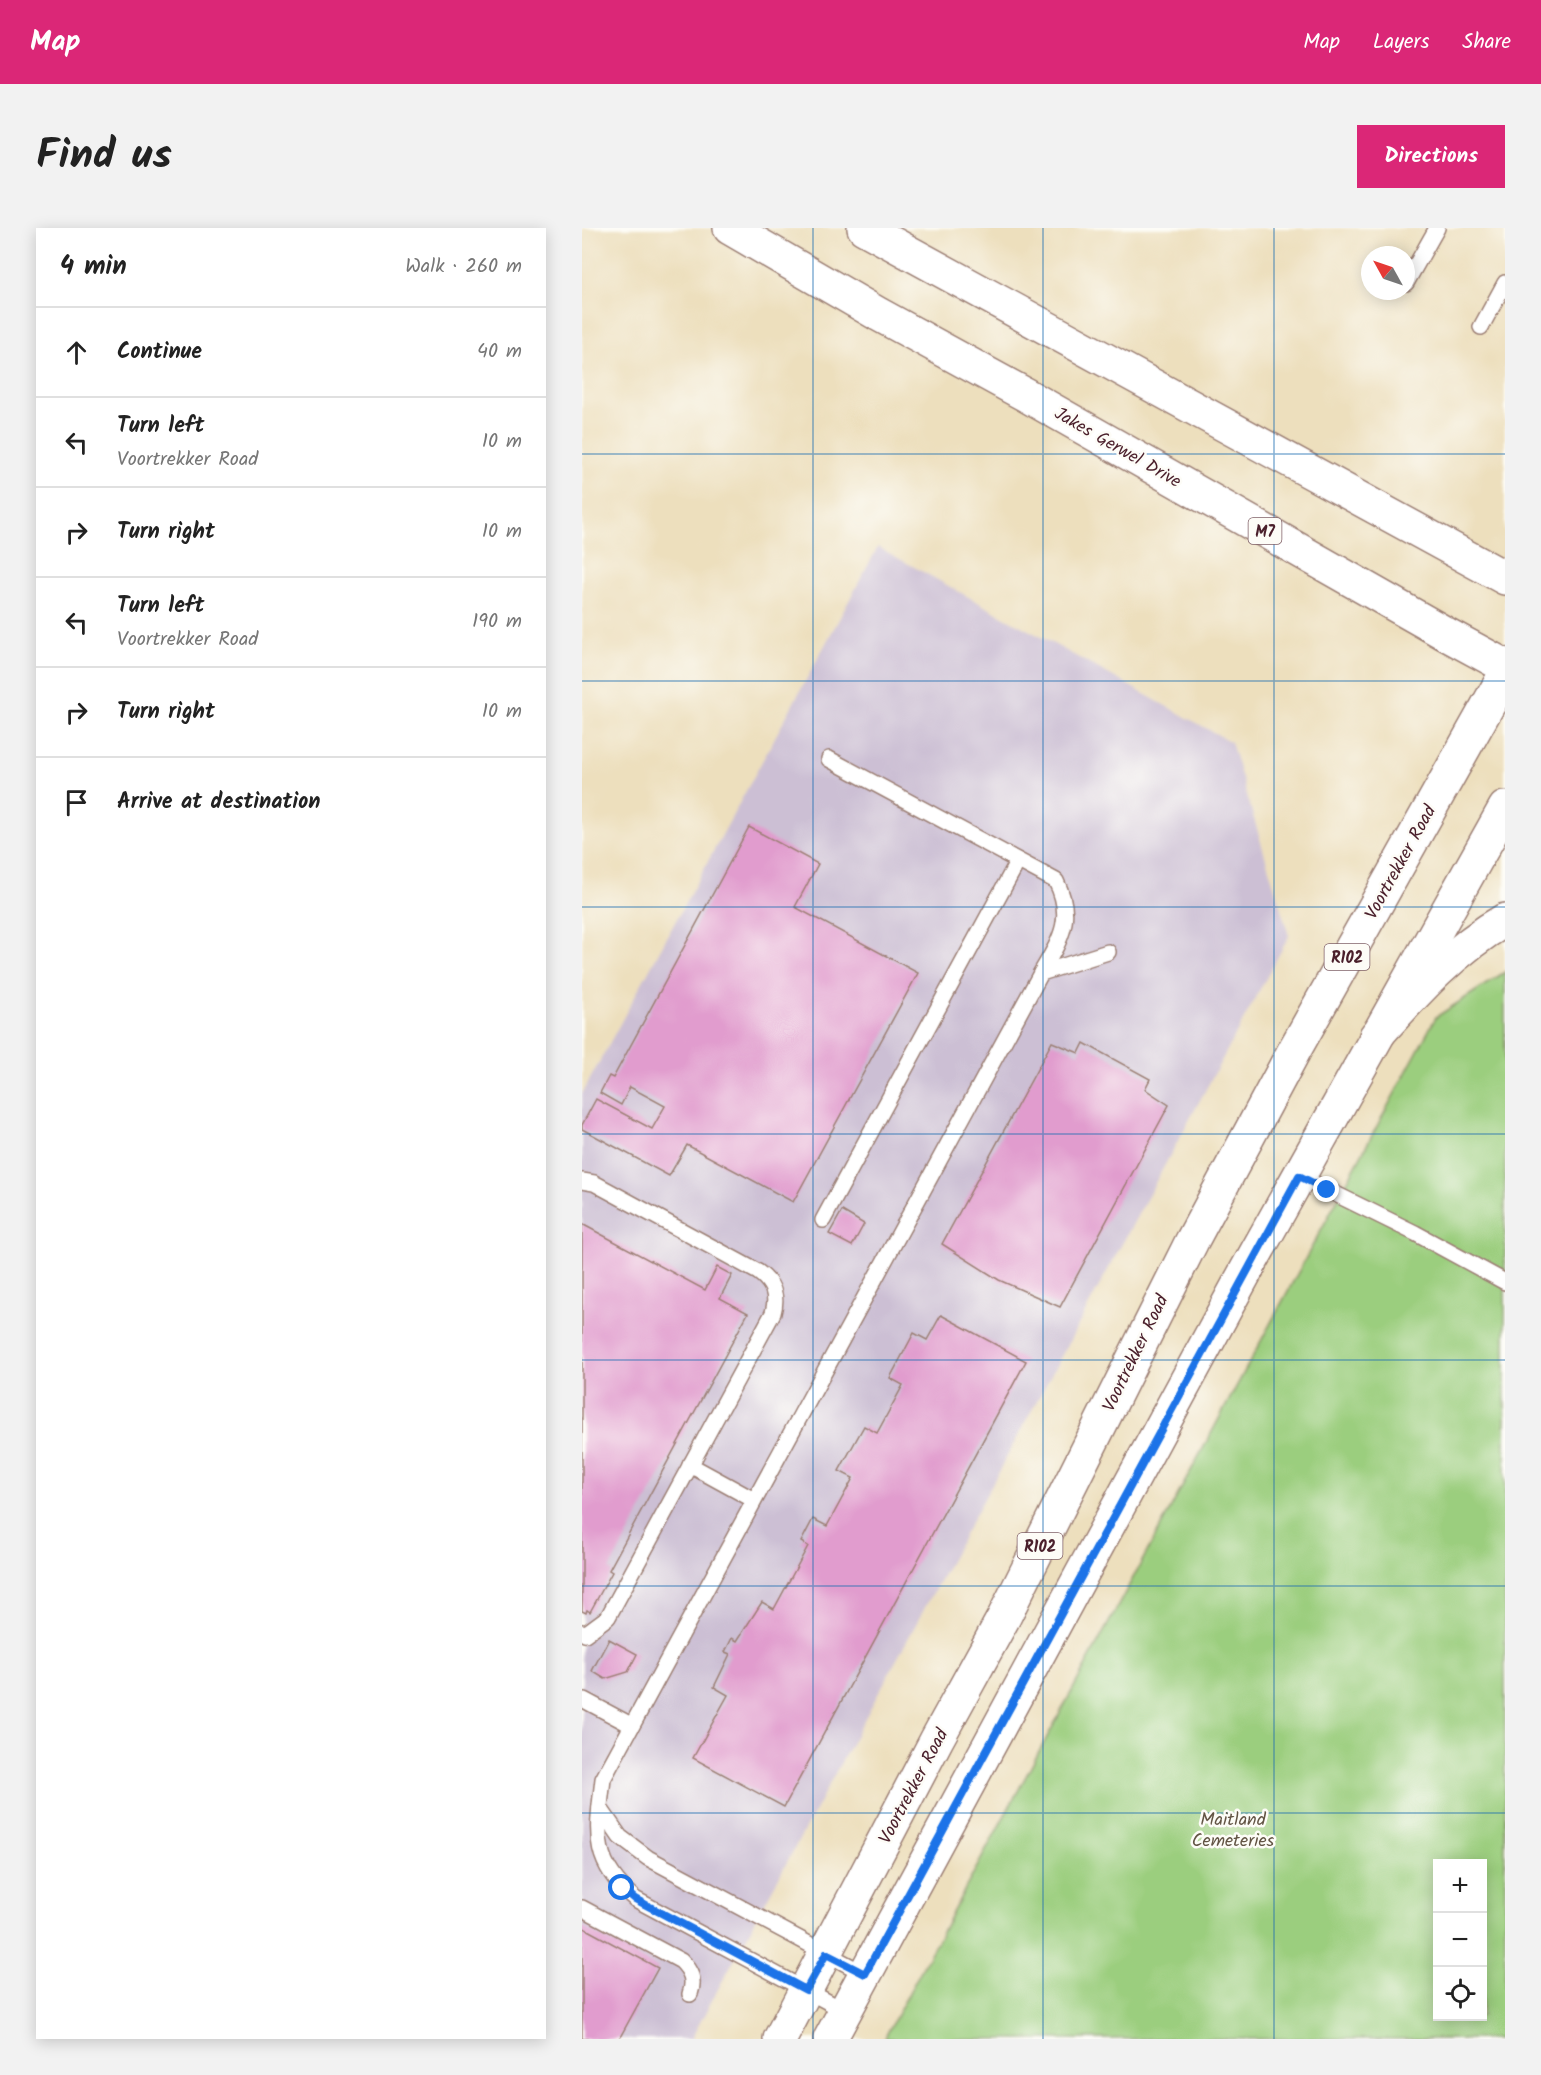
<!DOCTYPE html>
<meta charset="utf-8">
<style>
body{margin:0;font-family:Kalam,sans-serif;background:#f2f2f2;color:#222}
.controls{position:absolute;right:18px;bottom:18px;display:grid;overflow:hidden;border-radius:0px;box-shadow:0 3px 15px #0003}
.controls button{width:54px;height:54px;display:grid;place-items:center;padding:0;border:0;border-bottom:2px solid #e0e0e0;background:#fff;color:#222;font:30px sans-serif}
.compass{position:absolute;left:779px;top:18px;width:54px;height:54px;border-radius:50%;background:#fff;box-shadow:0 3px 15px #0003;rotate:310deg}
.stop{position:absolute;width:18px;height:18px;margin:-14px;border:4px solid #1a73e8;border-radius:50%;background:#fff}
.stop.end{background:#1a73e8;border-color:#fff;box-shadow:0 2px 6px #0008}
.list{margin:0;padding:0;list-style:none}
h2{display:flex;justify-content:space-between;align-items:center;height:78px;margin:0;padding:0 24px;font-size:26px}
h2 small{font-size:20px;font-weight:400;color:#767676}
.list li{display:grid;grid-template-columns:39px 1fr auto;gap:18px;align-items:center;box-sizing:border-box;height:90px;padding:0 24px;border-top:2px solid #e0e0e0}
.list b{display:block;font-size:22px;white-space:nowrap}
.list p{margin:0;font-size:20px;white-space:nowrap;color:#767676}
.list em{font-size:20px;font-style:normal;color:#767676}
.icon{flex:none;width:33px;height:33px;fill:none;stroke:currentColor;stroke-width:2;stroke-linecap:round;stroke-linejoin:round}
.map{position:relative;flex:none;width:923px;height:1811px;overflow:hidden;border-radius:0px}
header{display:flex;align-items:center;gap:36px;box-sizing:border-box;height:84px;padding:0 30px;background:#db2777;color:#fff}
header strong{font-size:28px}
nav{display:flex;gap:33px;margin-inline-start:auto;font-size:21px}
.intro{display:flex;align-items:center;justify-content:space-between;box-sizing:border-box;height:144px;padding:0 36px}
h1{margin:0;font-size:42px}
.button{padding:15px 27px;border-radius:0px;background:#db2777;color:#fff;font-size:21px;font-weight:700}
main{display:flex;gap:36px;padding:0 36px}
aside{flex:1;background:#fff;border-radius:0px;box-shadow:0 3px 15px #0003}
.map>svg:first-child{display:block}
</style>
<header>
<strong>Map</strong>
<nav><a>Map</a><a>Layers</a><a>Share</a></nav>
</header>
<div class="intro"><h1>Find us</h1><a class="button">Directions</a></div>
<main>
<aside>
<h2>4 min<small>Walk · 260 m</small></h2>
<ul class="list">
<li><svg class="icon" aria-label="ahead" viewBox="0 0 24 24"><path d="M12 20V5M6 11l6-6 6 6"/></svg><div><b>Continue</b></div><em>40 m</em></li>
<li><svg class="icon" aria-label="left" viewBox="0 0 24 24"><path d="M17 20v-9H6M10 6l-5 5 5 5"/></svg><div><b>Turn left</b><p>Voortrekker Road</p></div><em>10 m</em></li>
<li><svg class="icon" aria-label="right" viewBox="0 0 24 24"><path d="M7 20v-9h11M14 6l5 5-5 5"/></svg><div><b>Turn right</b></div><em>10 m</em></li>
<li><svg class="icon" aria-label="left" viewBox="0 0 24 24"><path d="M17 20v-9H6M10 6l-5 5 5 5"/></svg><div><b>Turn left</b><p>Voortrekker Road</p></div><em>190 m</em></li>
<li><svg class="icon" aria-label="right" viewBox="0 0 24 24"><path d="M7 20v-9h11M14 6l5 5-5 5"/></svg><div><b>Turn right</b></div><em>10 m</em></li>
<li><svg class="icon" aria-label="arrive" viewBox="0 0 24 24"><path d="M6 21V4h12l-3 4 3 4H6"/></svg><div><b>Arrive at destination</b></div></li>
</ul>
</aside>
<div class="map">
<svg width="923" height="1811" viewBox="0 0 923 1811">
<rect width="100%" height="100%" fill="#fdfcf7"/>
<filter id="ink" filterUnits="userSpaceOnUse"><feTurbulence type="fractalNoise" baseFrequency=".0167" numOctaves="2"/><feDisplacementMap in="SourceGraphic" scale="12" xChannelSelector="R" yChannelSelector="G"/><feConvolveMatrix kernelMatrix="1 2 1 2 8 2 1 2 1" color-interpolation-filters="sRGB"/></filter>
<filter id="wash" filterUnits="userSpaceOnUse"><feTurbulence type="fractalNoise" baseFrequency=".008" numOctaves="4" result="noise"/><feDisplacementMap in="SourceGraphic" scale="24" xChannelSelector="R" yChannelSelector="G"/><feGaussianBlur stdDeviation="1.35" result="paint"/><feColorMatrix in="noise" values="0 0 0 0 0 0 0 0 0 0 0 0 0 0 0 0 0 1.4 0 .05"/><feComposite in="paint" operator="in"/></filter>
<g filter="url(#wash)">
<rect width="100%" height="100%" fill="#eddfbd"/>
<path fill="#ccbfd4" d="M296,319L649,514L707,708L109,1811H0V866Z"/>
<path fill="#9bce7e" stroke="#727654" stroke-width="1.5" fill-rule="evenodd" d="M923,744V1811H302L854,789ZM855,1636H900V1788H855Z"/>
<g id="blocks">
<g fill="#e19cce">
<path d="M167,599L236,636L213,679L336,745L211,974L105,917L87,948L0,901V897L14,871L70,901L83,878L48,859L39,877L18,865L27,848L31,850Z"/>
<path d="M470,814L497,825L502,815L568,851L563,861L587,877L478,1079L417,1052L360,1016Z"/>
<path d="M260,983L282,996L270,1018L247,1006Z"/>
<path d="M0,996L123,1062L135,1039L150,1047L138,1070L166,1085L27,1342L30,1344L8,1384L5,1382L4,1385L0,1383Z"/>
<path d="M359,1087L444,1133L202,1579L111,1530L146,1467L132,1459L148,1426L143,1424L150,1410L155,1413L180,1374L192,1381L226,1318L219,1314L231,1291L245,1298L271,1250L257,1243L282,1198L295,1205L321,1157L308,1150L332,1105L345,1112Z"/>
<path d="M27,1411L55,1426L46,1444L23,1451L10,1443Z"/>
<path d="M0,1699L76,1740L37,1811H0Z"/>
</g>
</g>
</g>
<g filter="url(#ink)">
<use href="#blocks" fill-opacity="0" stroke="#9c7f74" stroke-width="1.5"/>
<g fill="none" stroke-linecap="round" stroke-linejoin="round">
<defs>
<g id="lane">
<path d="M824,55L855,0"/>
<path d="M899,99L923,55"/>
<path d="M247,531L474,653C493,691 478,712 459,745"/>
<path d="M717,948L833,1005L923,1054"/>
<path d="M0,953L12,955L176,1044C191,1055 196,1067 191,1085L26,1389L3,1406L0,1404"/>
<path d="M241,992L436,633"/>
<path d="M108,1237L172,1272"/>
<path d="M2,1472L49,1497"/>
<path d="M18,1580L38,1609L66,1630L283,1746"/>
<path d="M0,1680L99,1733C109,1743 113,1752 108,1766"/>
<path d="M263,1783L53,1671C8,1633 15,1604 21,1551L459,745L526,724"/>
</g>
<g id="primary">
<path d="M198,1811L355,1511L422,1389L610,1013L713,821L923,447"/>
<path d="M248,1811L665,1041L923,580"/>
</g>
<g id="highway">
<path d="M148,0L296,86L444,167L866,407L923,438"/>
<path d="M282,0L923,350"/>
<path d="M794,808C833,765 872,721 923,692"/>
</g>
</defs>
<use href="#lane" stroke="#9c7f74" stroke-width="18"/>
<use href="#primary" stroke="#9c7f74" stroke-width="36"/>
<use href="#highway" stroke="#9c7f74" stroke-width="36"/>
<use href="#lane" stroke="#fff" stroke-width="15"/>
<use href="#primary" stroke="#fff" stroke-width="33"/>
<use href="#highway" stroke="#fff" stroke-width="33"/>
</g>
</g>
<g fill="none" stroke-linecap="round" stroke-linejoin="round" filter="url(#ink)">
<path stroke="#1a73e8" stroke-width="8" d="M40,1660L53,1671L224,1762L244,1726L283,1746L717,948L745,962"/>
</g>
<path fill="none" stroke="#1f6fb2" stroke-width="1.5" stroke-opacity="0.55" d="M231,0V1811M461,0V1811M692,0V1811M0,226H923M0,453H923M0,679H923M0,906H923M0,1132H923M0,1358H923M0,1585H923"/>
<g text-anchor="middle" stroke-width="5" stroke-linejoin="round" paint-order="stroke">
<g fill="#fdfcf7" stroke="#806168" stroke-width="1.5">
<rect x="666.5" y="290" width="33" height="26" rx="4.5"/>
<rect x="742.5" y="716" width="45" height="26" rx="4.5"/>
<rect x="435.5" y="1305" width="45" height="26" rx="4.5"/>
</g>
<g font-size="16" font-weight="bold" fill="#4a1f2b">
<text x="683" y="309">M7</text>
<text x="765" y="735">R102</text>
<text x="458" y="1324">R102</text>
</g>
<g font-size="18" fill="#4a1f2b" stroke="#fdfcf7">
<text transform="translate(536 219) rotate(30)" y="6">Jakes Gerwel Drive</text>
<text transform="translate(818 634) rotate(-61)" y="6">Voortrekker Road</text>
<text transform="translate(553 1125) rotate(-64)" y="6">Voortrekker Road</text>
<text transform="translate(331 1558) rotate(-62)" y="6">Voortrekker Road</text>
</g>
<g font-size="18" fill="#625444" stroke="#fdfcf7">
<text x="651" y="1597">Maitland<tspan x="651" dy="21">Cemeteries</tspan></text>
</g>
</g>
</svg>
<div class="controls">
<button>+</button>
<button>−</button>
<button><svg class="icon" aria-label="locate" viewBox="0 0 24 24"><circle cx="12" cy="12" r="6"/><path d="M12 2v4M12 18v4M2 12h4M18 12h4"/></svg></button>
</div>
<svg class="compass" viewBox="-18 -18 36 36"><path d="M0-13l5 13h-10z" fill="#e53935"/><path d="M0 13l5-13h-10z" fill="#767676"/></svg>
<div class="stop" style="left:40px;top:1660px"></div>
<div class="stop end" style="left:745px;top:962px"></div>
</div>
</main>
